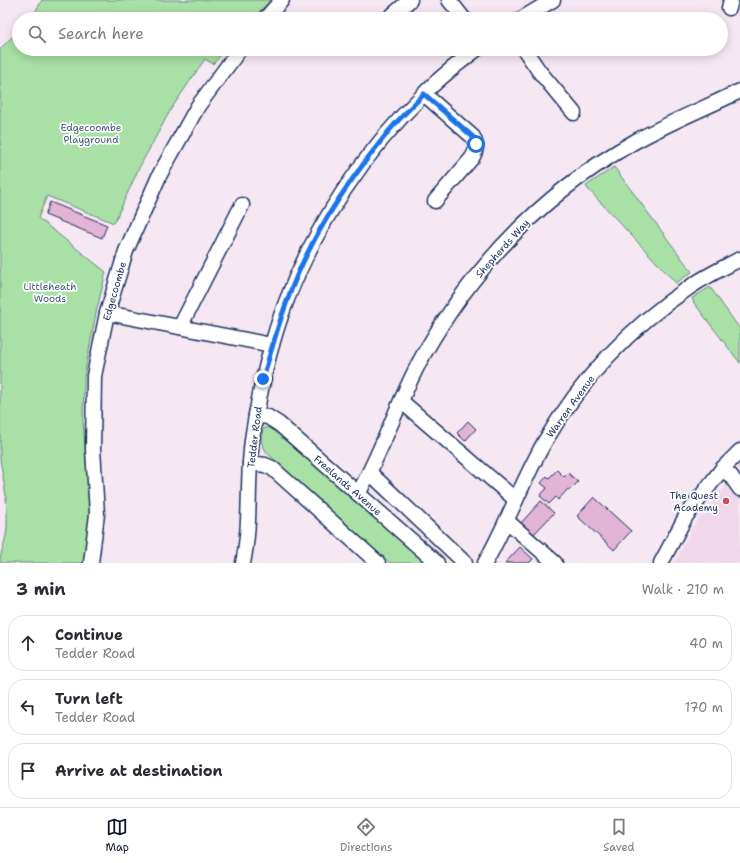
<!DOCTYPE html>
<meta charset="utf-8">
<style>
body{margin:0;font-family:"Shantell Sans",sans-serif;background:#f2f2f3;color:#2b2b33}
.stop{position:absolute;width:12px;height:12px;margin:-9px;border:3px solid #1a73e8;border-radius:50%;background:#fff}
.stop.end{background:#1a73e8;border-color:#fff;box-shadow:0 1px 4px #0008}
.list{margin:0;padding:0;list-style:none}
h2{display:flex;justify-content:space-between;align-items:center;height:52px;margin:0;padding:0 16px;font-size:17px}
h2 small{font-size:13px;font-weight:400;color:#7c7c81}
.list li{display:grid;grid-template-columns:26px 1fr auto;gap:12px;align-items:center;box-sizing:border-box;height:56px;margin:0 8px 8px;padding:0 8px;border:1px solid #e1e1e2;border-radius:16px}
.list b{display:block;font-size:15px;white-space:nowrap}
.list p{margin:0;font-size:13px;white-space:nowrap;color:#7c7c81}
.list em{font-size:13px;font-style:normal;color:#7c7c81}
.icon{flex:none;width:22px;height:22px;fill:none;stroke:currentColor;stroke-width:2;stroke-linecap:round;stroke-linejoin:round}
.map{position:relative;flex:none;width:740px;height:563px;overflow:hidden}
.search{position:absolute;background:#fff;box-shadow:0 2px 10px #0003;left:12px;right:12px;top:12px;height:44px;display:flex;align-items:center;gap:10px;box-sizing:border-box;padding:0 14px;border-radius:22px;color:#7c7c81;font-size:15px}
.sheet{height:244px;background:#fff}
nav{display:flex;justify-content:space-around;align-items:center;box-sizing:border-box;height:56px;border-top:1px solid #e1e1e2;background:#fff;font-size:11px;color:#7c7c81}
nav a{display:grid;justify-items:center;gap:2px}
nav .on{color:#111827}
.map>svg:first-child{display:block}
</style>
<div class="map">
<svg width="740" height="563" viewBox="0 0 740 563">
<rect width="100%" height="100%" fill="#f6e8f3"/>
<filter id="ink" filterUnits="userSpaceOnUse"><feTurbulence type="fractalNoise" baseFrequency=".025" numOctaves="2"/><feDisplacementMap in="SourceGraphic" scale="8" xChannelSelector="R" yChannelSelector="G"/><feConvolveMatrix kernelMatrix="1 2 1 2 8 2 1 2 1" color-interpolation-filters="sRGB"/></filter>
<g filter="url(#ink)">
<path fill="#f0d8ea" d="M740,469V563H674L696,522Z"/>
<g fill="#a8e0a5" stroke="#628882">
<path d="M42,0H270L253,19H30L34,14Z"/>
<path d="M19,30V49H226L213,64L205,59L171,109L139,168L114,223L47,196L38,218L106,272L96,313L84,377L83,421L90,513L87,549L84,563H0C0,551 7,539 7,526C8,504 4,481 0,460V49Z"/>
<path d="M614,167L692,272L676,283L587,188L586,186Z"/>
<path d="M710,287L740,329V363L694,303L692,298Z"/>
<path d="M272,426L429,563H390L267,453L261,442L263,429Z"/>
</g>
<g fill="#e2b4d6" stroke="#1b2f5e">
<path d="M50,202L107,225L102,238L45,215Z"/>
<path d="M468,421L476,429L465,441L457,433Z"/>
<path d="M557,470L564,477L568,473L578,482L570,490L568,489L558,500L556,497L549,504L540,496L547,488L541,483L547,476L549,478Z"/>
<path d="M594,497L631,531L614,550L577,516Z"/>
<path d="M541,501L554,513L533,535L521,523Z"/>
<path d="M520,547L533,559L529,563H505Z"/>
</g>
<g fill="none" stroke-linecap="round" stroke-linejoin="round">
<defs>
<g id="minor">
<path d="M449,0L464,19"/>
<path d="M729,8L731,0"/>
<path d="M265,19L282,0"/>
<path d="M388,19L410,0"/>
<path d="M521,19L553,0"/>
<path d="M524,49L539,71L574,113"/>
<path d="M424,94L473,137C477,145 477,150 472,158L435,201"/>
<path d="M107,313L272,345"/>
<path d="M180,327L242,205"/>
<path d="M401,401L516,500"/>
<path d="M256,415L268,417L279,424L437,563"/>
<path d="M250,463L265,465L272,468L378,563"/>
<path d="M722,469L731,476L740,489"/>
<path d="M370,473L465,563"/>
<path d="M358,494C384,448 399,397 425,352C476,263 544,193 634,142C668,123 705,108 740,91"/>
<path d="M507,521L555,563"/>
<path d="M91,563L97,514L93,449L94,376L107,313L126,251L160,174L198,106L240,49"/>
<path d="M243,563C252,520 246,476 253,433C260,389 270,344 286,302C316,224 365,151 424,94C440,77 459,63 477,49"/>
<path d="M485,563C507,524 522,482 544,443C580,381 630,327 690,287C706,276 723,268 740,259"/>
<path d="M661,563L686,516L722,469L740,451"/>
</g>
</defs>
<use href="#minor" stroke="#1b2f5e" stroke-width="17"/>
<use href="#minor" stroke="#fff" stroke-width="14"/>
</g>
</g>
<g fill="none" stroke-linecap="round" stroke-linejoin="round" filter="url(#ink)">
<path stroke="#1a73e8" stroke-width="5" d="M263,379C270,354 277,328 286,304C307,242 344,187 385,136C396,121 411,108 424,94L473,137L476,144"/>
</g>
<circle fill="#d1495b" stroke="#fff" stroke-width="1.5" cx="726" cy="501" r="4"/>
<g text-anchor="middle" stroke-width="3.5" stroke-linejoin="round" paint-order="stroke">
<g font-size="10" fill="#3e5b70" stroke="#fff">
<text x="91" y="131">Edgecoombe<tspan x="91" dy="12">Playground</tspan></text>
<text x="50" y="290">Littleheath<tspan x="50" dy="12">Woods</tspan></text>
</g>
<g font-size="10" fill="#1b2f5e" stroke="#fff">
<text transform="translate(502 248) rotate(-48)" y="4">Shepherds Way</text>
<text transform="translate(114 291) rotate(-74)" y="4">Edgecoombe</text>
<text transform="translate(570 406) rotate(-54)" y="4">Warren Avenue</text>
<text transform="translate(254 437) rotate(-83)" y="4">Tedder Road</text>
<text transform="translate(348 485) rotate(41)" y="4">Freelands Avenue</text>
</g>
<g font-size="10" fill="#1b2f5e" stroke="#fff" text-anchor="end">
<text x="718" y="499">The Quest<tspan x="718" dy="12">Academy</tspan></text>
</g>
</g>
</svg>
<div class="stop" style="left:476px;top:144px"></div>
<div class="stop end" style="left:263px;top:379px"></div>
<div class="search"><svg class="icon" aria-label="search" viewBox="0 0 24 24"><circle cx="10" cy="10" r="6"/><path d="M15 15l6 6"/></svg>Search here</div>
</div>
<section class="sheet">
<h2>3 min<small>Walk · 210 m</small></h2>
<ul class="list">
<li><svg class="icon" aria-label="ahead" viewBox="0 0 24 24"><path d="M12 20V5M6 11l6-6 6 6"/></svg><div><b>Continue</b><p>Tedder Road</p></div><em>40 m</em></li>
<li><svg class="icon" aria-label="left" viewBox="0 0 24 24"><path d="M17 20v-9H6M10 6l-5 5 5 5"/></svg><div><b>Turn left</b><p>Tedder Road</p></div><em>170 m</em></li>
<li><svg class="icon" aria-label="arrive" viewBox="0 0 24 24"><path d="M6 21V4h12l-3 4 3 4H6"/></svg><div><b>Arrive at destination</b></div></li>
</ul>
</section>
<nav>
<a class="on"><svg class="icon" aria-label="map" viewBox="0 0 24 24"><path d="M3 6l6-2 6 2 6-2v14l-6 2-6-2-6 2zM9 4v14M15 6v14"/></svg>Map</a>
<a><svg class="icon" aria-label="directions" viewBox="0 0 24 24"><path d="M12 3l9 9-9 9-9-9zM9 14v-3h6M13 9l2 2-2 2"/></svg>Directions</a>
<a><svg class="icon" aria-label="saved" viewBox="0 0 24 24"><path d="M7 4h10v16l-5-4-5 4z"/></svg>Saved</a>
</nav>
